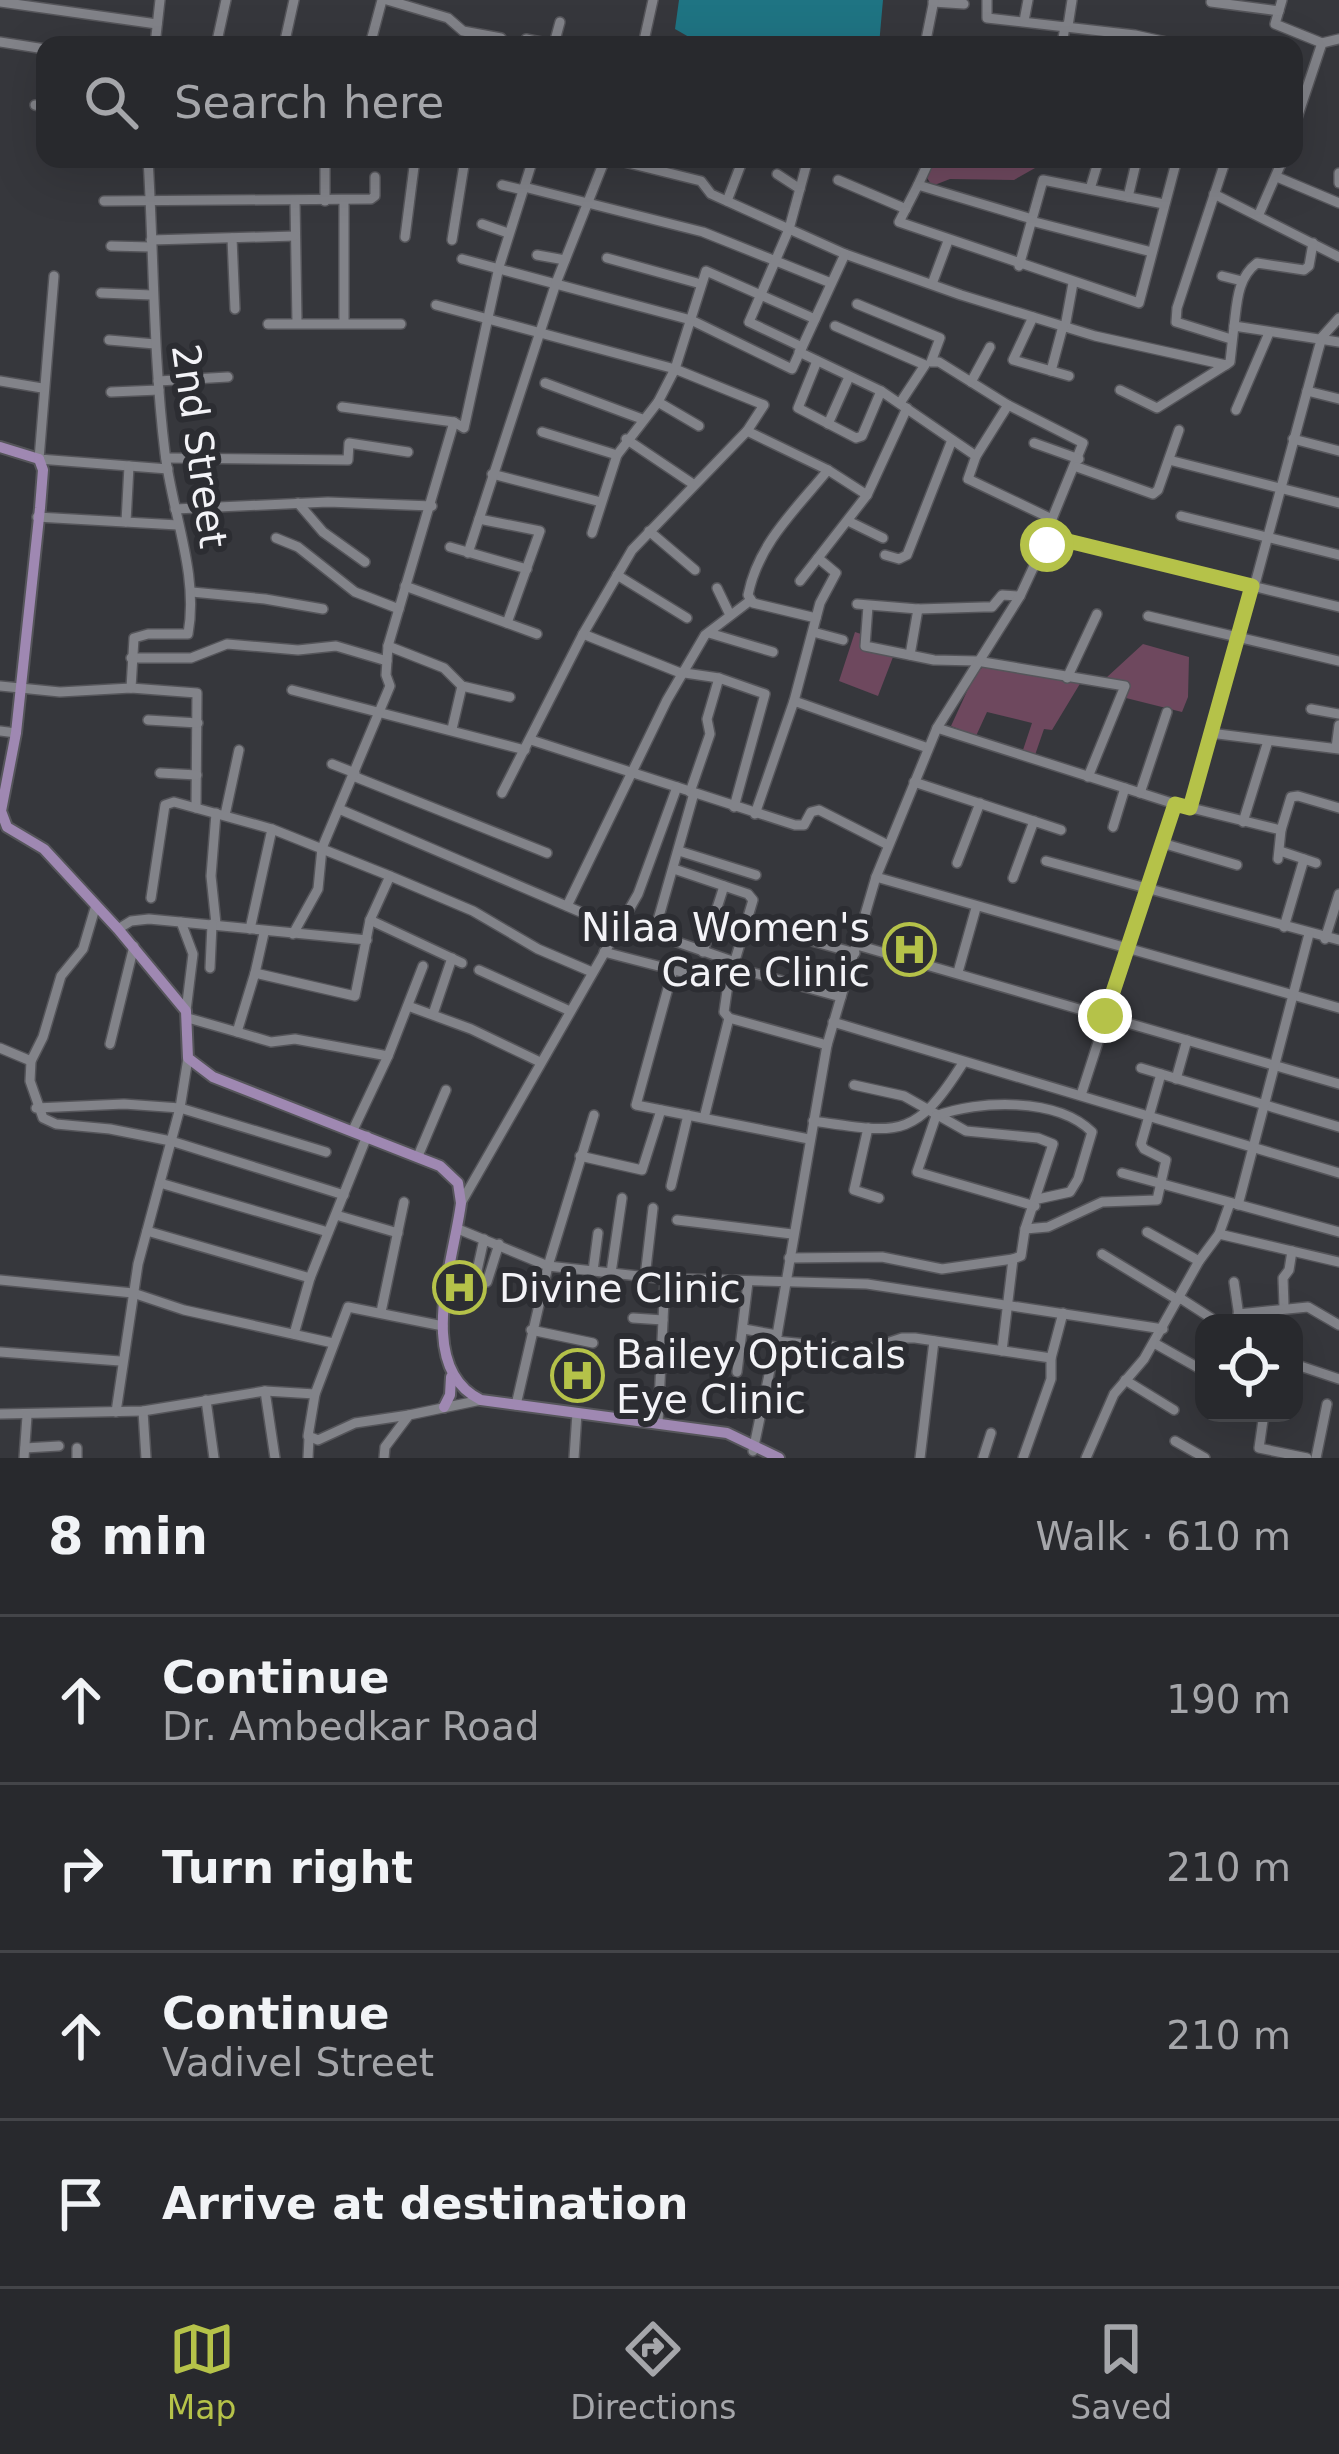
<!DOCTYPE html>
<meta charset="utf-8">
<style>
body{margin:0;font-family:"DejaVu Sans",sans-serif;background:#343539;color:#f1f3f6}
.controls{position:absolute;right:36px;bottom:36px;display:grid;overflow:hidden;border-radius:24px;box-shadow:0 12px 48px #0002}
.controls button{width:108px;height:108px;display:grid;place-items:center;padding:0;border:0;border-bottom:3px solid #444549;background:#28292d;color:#f1f3f6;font:60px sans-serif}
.stop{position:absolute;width:36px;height:36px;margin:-27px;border:9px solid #b5c249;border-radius:50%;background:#fff}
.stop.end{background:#b5c249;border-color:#fff;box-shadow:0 3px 12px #0008}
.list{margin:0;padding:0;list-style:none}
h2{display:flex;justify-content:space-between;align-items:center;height:156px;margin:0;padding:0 48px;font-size:51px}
h2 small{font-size:39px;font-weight:400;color:#a5a6aa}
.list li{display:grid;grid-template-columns:78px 1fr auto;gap:36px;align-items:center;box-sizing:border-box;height:168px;padding:0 48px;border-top:3px solid #444549}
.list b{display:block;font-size:45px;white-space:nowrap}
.list p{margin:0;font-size:39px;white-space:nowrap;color:#a5a6aa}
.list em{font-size:39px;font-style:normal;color:#a5a6aa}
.icon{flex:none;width:66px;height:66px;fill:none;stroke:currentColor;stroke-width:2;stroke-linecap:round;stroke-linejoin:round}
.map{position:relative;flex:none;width:1339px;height:1458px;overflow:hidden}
.search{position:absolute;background:#28292d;box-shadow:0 12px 48px #0002;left:36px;right:36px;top:36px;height:132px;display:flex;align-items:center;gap:30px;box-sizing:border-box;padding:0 42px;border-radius:24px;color:#a5a6aa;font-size:45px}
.sheet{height:828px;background:#28292d}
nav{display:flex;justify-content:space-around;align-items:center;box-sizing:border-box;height:168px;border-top:3px solid #444549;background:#28292d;font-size:33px;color:#a5a6aa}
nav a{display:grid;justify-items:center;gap:6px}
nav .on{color:#b5c249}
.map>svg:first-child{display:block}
</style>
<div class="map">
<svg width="1339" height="1458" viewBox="0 0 1339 1458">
<rect width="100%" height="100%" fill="#36373c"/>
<g fill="#6e485e">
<path d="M934,159H1051L1014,180L950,179L932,186L926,176Z"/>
<path d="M855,632L861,634L860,645L893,657L878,696L839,681Z"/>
<path d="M1143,644L1189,657L1188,697L1182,712L1126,698L1130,685L1106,678Z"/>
<path d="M983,667L1081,682L1052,730L1044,729L1035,755L1023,750L1032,723L987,712L976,736L951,726L975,674Z"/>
</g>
<path fill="#1f7483" d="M679,0H883L879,45C861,45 790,40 781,45H703L675,29Z"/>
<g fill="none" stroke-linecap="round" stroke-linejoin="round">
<defs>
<g id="minor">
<path d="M387,0L448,18L463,31L501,38"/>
<path d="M987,0V18L1135,35L1180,45"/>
<path d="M1282,0L1275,24L1322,43"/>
<path d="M0,2L157,24"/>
<path d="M933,2L964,4"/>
<path d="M1211,2L1279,11"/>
<path d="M1024,21L1028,0"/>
<path d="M1068,26L1072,0"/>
<path d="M526,39L556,45"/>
<path d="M217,41L226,0"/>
<path d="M285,41L303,45"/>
<path d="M0,42L45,49"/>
<path d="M554,44L560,22"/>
<path d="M155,45L160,0"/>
<path d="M284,45L294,0"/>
<path d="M370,45L382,0"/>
<path d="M643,45L653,0"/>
<path d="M925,45L934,0"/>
<path d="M1062,45L1065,26"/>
<path d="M35,105L45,107"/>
<path d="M1294,127L1322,43L1339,39"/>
<path d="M612,159L701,181L711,194L845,254L961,295L1095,336L1226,365L1230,362L1234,326L1339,342"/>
<path d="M1226,159L1177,308L1176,322L1231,339"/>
<path d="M120,161L148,159"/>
<path d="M1339,173V183"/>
<path d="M777,174L800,189"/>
<path d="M1277,177L1339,203"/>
<path d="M838,180L906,209"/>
<path d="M502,185L523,190"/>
<path d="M918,185L930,159"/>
<path d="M524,187L703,232L831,283"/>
<path d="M1090,189L1099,159"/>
<path d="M1214,194L1339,257"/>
<path d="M1128,197L1137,159"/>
<path d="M104,201L371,199L375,196V177"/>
<path d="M295,201L297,323"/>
<path d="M325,201V159"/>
<path d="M344,201V322"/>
<path d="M727,201L743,159"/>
<path d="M1259,214L1283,159"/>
<path d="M1032,219L918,185L899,222L1139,303L1177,159"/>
<path d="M1031,221L1152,252"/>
<path d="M482,224L508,233"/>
<path d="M405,237L415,159"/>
<path d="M232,238L235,309"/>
<path d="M151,240L295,236"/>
<path d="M452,240L465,159"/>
<path d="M111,246L151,247"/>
<path d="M537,255L565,260"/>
<path d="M607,258L701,284"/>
<path d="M462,259L691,320L792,369L845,254"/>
<path d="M1019,266L1043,180L1164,204"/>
<path d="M54,276L39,459L168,469"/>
<path d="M1222,276L1242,281"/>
<path d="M932,284L948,241"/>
<path d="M101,293L152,295"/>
<path d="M857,304L940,338L931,362H939L1008,405L1083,443L1052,519L1047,545"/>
<path d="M436,305L675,369L764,405L747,431L828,470L867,495"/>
<path d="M1033,317L1013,360L1069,376"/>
<path d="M268,324H401"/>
<path d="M835,326L925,365L900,403"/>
<path d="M1234,326C1237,303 1237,278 1257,263L1304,270L1309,266L1313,243"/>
<path d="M1065,327L1073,283"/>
<path d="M109,340L155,344"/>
<path d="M802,347L749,322L789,229L808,159"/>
<path d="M799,352L881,391L976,456"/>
<path d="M817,361L798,408L856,438L862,436L881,391"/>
<path d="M1051,371L1063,326"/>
<path d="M0,381L42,388"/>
<path d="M158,381L228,377"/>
<path d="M971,382L990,347"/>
<path d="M545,383L642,419"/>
<path d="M1120,390L1157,408L1224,366"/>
<path d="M1307,391L1339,399"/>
<path d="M111,392L159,390"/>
<path d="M658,402L699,426"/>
<path d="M1008,405L976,456L968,479L1052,519"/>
<path d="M342,407L454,422L464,428L499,267L533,159"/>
<path d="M1236,410L1269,333"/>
<path d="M828,424L849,377"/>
<path d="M542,432L617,455"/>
<path d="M626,439L693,484"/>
<path d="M1293,439L1339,451"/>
<path d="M1034,443L1079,459"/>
<path d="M166,458L348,460L349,443L408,452"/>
<path d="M1169,460L1339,503"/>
<path d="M1077,467L1153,494L1158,490L1179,430"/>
<path d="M492,474L601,502"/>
<path d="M298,503L323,532L365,562"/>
<path d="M175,509L328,502L432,506"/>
<path d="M1181,516L1339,555"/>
<path d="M37,517L178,525"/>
<path d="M479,519L540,531L507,623"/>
<path d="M848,521L883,538"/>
<path d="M126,522L129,466"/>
<path d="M649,531L695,570"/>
<path d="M592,533L617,455L658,402L675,369L706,271L815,319"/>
<path d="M276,538L298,547L355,592L399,609"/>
<path d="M450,547L527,569"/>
<path d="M468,553L556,283L605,159"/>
<path d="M885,555L899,559L907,555L952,440"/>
<path d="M617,575L687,618"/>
<path d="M800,581L867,495L907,408"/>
<path d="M405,586L537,634"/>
<path d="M717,588L730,615"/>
<path d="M192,592L265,599L323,609"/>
<path d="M857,604L918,609L984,607H992L1002,595L1020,596"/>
<path d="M868,606L865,646L934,660L977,661L1125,686L1088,777"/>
<path d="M1148,616L1339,661"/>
<path d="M816,618L753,603L748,595C758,544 795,510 828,470"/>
<path d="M813,632L843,640"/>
<path d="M709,633L773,652"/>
<path d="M583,634L678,672L719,678L765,694L734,807"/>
<path d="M388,646L444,668L462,686L510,697"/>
<path d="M910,655L918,609"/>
<path d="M131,658H191L227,644L298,650L336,646L387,661"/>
<path d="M1067,678L1097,614"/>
<path d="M0,686L60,692L131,688L197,693L196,808"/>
<path d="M131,688L134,638L148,634H188C199,575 172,512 165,453C153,355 154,257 148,159"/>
<path d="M292,690L525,750"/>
<path d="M794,701L928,748"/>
<path d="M1311,709L1339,714"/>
<path d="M148,720L198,723"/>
<path d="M937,728L1175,804L1281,830"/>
<path d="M452,729L462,686"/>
<path d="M0,731L16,733"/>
<path d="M1210,733L1339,749"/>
<path d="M531,740L795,825H804L811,812L819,810L888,845"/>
<path d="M1336,748L1339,725"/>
<path d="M332,764L355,773"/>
<path d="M160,773L197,775"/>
<path d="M353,776L547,853"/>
<path d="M914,782L1061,830"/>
<path d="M690,792L710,734L707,719L719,678"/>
<path d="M502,793L583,634L632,550L747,431"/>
<path d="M694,793L654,934L735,962"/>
<path d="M1140,793L1167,712"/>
<path d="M1190,808L1252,586L1339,607"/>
<path d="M339,809L618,928"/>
<path d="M216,813L211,876L216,924"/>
<path d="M755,814L794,701L820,603L836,573L818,558"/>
<path d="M225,815L239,750"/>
<path d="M1243,822L1268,741"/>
<path d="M1113,827L1125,788"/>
<path d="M1162,843L1237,865"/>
<path d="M679,851L756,875"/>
<path d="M1280,851L1316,863"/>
<path d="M1278,859L1281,830L1291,797L1298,796L1339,808"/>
<path d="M1046,861L1339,940"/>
<path d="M957,863L980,803"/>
<path d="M674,869L748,894L753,900L728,984L724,1012L729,1018L704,1118"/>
<path d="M876,877L1339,1008"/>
<path d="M1013,878L1034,821"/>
<path d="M151,898L165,805L174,802L272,829L390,876L473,911L538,949L592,972"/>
<path d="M96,905L83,949L61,976L43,1037L31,1061L30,1081L43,1118L56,1124L110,1129L171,1141L344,1195"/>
<path d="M567,906L667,700L705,635L751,600"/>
<path d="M370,920L462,963"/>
<path d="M181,922L193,954L186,1011"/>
<path d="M1284,927L1304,859"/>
<path d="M118,929L131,921L149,919L367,940"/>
<path d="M250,929L272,829"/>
<path d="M293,934L318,889L322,848L390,686L386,675L388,646L454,422"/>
<path d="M790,935L855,953"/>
<path d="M1325,939L1339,894"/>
<path d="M857,945L1339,1084"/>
<path d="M604,952L728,984"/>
<path d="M703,952L724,886"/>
<path d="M210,968L212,924"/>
<path d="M479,970L570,1011"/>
<path d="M673,970L636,1105L809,1139"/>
<path d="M958,972L976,908"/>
<path d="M255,973L264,933"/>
<path d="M754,973L841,997"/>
<path d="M408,1006L471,1029L540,1062"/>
<path d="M433,1014L452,958"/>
<path d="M188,1018L237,1032L255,973L355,996L370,920L390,876"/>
<path d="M729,1018L827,1045"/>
<path d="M833,1022L1339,1173"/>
<path d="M237,1032L271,1042L295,1039L388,1056"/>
<path d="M110,1044L134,946"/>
<path d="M0,1048L31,1061"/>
<path d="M1141,1068L1339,1127"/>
<path d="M1176,1079L1187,1040"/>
<path d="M854,1085L904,1096L966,1131L1038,1138L1053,1144L1025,1229L1021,1256L1013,1259L1002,1351"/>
<path d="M1081,1095L1175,804"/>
<path d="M36,1108L124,1104L180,1108L326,1152"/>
<path d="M936,1116C978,1100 1057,1097 1092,1132L1078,1179L1070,1192L1038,1199"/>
<path d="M936,1116L917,1172L1035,1206"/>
<path d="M813,1121C898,1133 914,1141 963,1063"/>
<path d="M868,1128L854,1190L879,1198"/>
<path d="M353,1130L388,1056L423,966"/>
<path d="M418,1156L446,1090"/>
<path d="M580,1156L642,1170L661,1110"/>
<path d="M1122,1173L1339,1232"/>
<path d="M160,1183L328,1232"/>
<path d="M671,1186L688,1115"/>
<path d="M461,1203L638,894L677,787"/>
<path d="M1238,1205L1309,934"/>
<path d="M336,1215L398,1233"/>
<path d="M677,1220L792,1234"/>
<path d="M458,1229L548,1266L657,1278L867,1284L1163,1329"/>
<path d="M1025,1229L1048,1227L1102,1202L1157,1200L1166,1160L1144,1149L1141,1144L1161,1074"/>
<path d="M147,1231L310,1278"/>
<path d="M1147,1232L1199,1261"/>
<path d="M1219,1234L1339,1262"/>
<path d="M1102,1254L1178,1300"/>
<path d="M789,1258L882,1257L942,1269L1013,1259"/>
<path d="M593,1271L598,1233"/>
<path d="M611,1273L622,1198"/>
<path d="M645,1277L653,1208"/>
<path d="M0,1280L133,1293L184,1310L333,1343"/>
<path d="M475,1280L484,1239"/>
<path d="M487,1282L499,1244"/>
<path d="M1234,1282L1240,1323"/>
<path d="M1180,1298L1211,1318"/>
<path d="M1284,1306L1283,1278L1289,1270L1292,1251"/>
<path d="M381,1312L404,1202"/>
<path d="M1238,1314L1308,1307L1339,1325"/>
<path d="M633,1318L663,1320"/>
<path d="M744,1329L777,1335"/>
<path d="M531,1330L593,1343"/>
<path d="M294,1334L310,1278L367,1136"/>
<path d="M776,1341L866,1350L902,1338H915L1051,1358V1379L1023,1458"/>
<path d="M1154,1343L1204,1371"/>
<path d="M0,1352L120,1361"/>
<path d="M1051,1358L1063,1313"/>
<path d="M1294,1364L1339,1379"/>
<path d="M737,1372L748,1282"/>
<path d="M1125,1380L1174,1410"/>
<path d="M265,1391L275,1458"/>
<path d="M206,1400L214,1458"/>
<path d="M516,1405L548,1266L594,1115"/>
<path d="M143,1411L146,1458"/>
<path d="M116,1412L138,1264L180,1108L188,1058"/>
<path d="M1264,1413L1259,1448L1307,1458"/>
<path d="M0,1414L143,1411L265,1391L315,1394"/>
<path d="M409,1415L355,1423L318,1440L308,1436L315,1394L348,1307L443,1326"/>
<path d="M658,1423L665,1279"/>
<path d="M1175,1441L1205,1458"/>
<path d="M25,1448L59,1446"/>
<path d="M77,1448V1458"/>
<path d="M753,1451L776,1341L827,1045L876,877L937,728L1020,596L1040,553L1050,543L1068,541L1248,586L1255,584L1318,351L1322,337L1339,318"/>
<path d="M24,1458L27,1416"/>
<path d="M308,1458L309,1438"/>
<path d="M384,1458L385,1447L409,1415L481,1400"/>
<path d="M574,1458L577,1413"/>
<path d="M920,1458L934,1341"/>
<path d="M983,1458L991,1433"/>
<path d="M1086,1458L1114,1394L1144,1359L1199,1261L1219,1234L1230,1203"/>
<path d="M1316,1458L1327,1404"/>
</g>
<g id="major">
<path d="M0,447L39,459"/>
<path d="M39,459L43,470L40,508L16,733L1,811L7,827L44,849L118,929L186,1011L188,1058L213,1077L440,1166L458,1183L461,1203C454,1260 414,1368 481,1400L727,1433L779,1458"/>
<path d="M444,1407L450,1395L451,1377"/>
</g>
</defs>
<use href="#minor" stroke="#55555a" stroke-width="12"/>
<use href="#major" stroke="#55555a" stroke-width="14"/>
<use href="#minor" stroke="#828389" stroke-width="9"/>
<use href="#major" stroke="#9f88b2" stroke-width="10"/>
</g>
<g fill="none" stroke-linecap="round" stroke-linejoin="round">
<path stroke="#b5c249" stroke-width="15" d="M1047,545L1068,541L1252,586L1190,808L1175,804L1105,1016"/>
</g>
<defs>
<symbol id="hospital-ring" viewBox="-11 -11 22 22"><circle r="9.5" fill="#2c2d32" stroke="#b5c249" stroke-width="1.5"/><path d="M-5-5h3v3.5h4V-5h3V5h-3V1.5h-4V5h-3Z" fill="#b5c249"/></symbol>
</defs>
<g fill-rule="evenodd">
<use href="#hospital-ring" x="880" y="920" width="59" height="59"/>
<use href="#hospital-ring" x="430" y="1258" width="59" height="59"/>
<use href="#hospital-ring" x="548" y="1346" width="59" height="59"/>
</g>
<g text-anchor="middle" stroke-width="12" stroke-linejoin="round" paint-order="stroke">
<g font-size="39" fill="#f3f3f7" stroke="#2c2d32">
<text transform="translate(200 446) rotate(82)" y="14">2nd Street</text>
</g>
<g font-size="39" fill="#f3f3f7" stroke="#2c2d32" text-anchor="start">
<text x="870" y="941" text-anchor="end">Nilaa Women's<tspan x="870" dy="45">Care Clinic</tspan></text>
<text x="499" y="1302">Divine Clinic</text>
<text x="616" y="1368">Bailey Opticals<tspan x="616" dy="45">Eye Clinic</tspan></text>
</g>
</g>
</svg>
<div class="controls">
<button><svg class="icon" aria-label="locate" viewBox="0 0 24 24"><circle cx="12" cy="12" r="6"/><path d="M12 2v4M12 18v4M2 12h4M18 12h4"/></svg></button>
</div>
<div class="stop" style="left:1047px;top:545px"></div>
<div class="stop end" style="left:1105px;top:1016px"></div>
<div class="search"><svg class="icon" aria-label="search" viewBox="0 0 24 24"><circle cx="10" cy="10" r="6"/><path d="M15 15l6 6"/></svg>Search here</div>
</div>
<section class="sheet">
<h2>8 min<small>Walk · 610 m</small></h2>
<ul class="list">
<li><svg class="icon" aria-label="ahead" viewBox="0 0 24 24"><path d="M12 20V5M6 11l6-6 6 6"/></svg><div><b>Continue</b><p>Dr. Ambedkar Road</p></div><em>190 m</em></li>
<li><svg class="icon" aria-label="right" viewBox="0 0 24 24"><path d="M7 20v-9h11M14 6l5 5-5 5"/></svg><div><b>Turn right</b></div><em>210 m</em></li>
<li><svg class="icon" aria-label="ahead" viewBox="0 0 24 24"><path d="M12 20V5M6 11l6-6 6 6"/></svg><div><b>Continue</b><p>Vadivel Street</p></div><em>210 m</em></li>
<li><svg class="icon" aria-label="arrive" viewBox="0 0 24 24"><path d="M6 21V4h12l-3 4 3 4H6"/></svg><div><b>Arrive at destination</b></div></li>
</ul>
</section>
<nav>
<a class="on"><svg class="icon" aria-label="map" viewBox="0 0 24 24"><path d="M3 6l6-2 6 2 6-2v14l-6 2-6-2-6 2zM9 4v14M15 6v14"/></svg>Map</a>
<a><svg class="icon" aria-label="directions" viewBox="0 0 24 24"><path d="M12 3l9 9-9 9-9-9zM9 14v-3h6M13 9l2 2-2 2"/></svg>Directions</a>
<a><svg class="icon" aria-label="saved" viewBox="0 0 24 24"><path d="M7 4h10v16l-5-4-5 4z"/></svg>Saved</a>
</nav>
